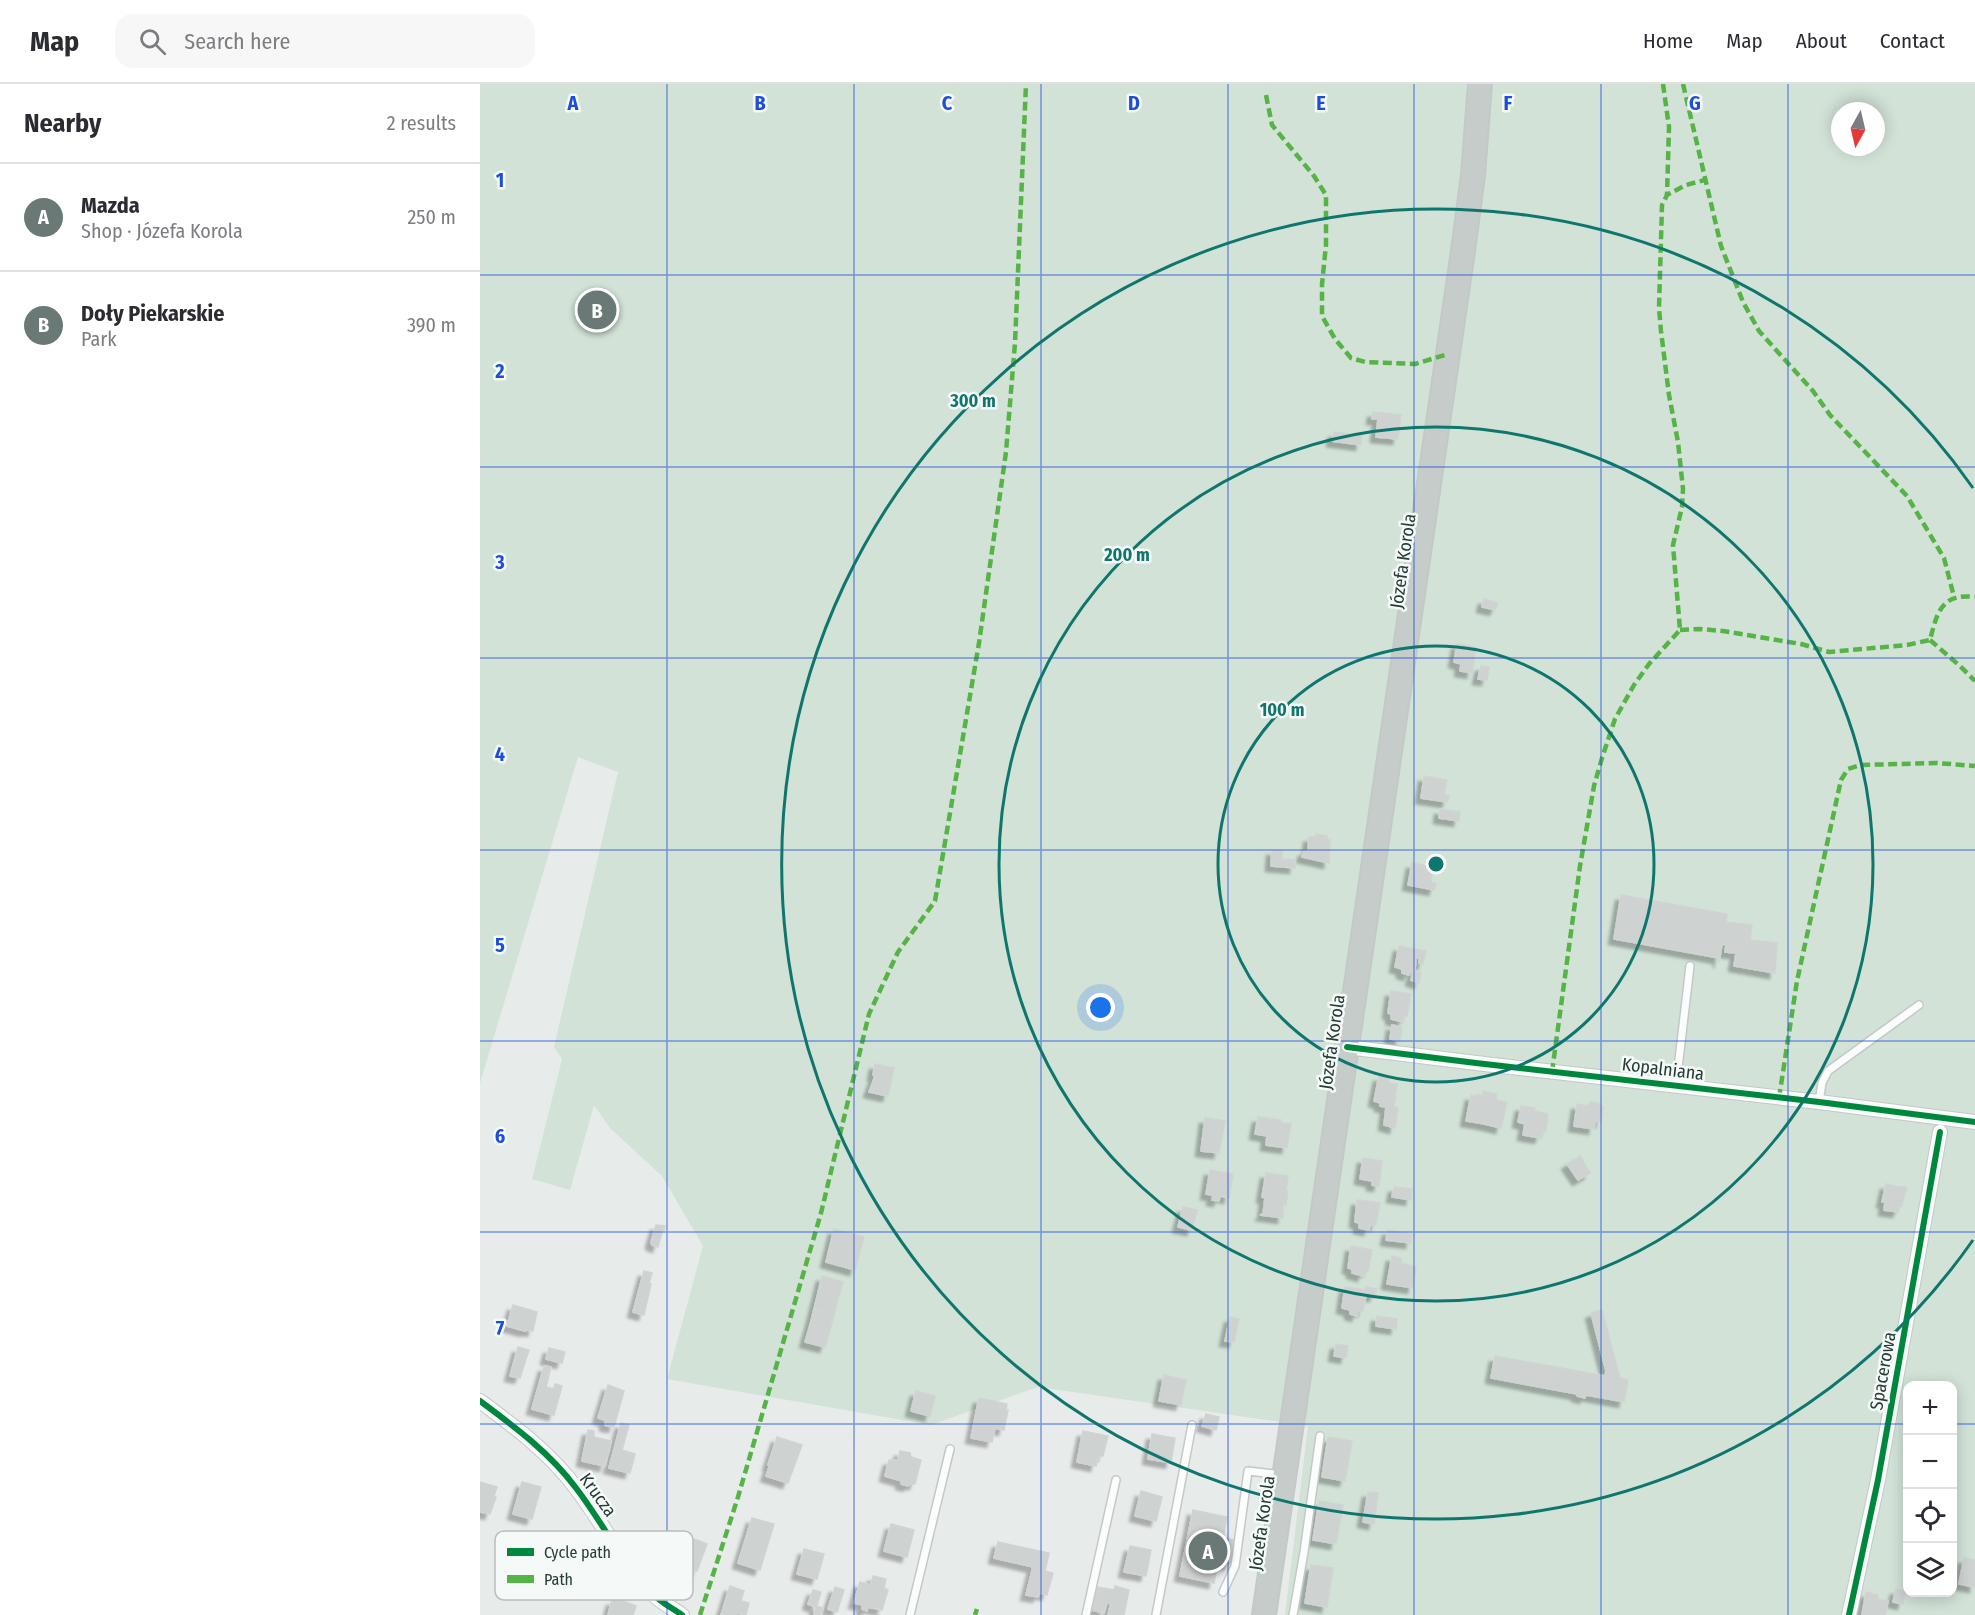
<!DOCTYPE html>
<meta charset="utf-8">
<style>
body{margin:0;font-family:"Fira Sans Condensed",sans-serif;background:#f7f7f7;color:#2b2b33}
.controls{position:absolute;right:18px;bottom:18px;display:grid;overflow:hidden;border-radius:12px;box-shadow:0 3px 15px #0003}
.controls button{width:54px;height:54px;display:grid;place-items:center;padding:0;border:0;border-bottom:2px solid #e1e1e2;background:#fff;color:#2b2b33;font:30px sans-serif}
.compass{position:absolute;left:1351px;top:18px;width:54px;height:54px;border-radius:50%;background:#fff;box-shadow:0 3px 15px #0003;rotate:188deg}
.you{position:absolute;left:621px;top:924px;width:21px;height:21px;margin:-15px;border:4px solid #fff;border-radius:50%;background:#1a73e8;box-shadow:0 0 0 9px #1a73e833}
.badge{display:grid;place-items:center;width:39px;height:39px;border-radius:50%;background:#6a7975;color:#fff;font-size:20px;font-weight:700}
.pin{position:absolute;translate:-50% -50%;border:3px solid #fff;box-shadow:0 2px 6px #0006}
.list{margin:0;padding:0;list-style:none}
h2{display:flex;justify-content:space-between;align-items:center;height:78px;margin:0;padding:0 24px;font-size:26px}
h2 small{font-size:20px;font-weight:400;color:#7c7c81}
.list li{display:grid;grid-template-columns:39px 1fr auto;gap:18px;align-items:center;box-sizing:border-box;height:108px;padding:0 24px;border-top:2px solid #e1e1e2}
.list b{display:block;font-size:22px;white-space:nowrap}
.list p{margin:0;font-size:20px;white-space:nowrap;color:#7c7c81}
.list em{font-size:20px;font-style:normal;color:#7c7c81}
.icon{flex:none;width:33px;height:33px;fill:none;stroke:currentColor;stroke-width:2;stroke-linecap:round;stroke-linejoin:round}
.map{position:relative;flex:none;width:1495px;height:1531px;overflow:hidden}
header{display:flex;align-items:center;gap:36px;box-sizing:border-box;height:84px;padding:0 30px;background:#fff;border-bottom:2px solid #e1e1e2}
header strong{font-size:28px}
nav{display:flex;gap:33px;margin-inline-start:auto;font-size:21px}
.search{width:420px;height:54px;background:#f7f7f7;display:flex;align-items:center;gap:15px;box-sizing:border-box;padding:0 21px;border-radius:18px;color:#7c7c81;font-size:22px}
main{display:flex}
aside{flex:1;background:#fff}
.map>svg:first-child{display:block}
</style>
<header>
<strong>Map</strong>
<div class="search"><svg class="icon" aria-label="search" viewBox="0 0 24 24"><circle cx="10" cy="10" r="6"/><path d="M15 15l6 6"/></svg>Search here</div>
<nav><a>Home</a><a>Map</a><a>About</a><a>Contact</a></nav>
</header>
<main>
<aside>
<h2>Nearby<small>2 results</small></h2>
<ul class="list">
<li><span class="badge">A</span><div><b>Mazda</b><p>Shop · Józefa Korola</p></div><em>250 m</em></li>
<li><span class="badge">B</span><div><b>Doły Piekarskie</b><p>Park</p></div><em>390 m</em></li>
</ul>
</aside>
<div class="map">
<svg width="1495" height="1531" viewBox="0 0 1495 1531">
<defs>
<filter id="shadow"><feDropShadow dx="-5.5" dy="5.5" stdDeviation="1.5" flood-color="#0004"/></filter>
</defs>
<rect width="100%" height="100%" fill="#e7ebe9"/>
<path fill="#d2e2d7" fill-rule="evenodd" d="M0,0H1495V1531H805L828,1342L558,1303L451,1341L187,1295L223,1162L182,1092L130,1044L114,1021L90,1106L52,1095L82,975L74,963L138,688L98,673L0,999ZM1360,27H1396V63H1360ZM1428,1302H1472V1508H1428Z"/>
<g fill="#ced2d0" stroke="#d0d4d2" stroke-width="1.5" filter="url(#shadow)">
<path d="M893,328L921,331L918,355L896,353L898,335H892Z"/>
<path d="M854,348L882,352L881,361L852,357Z"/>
<path d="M1004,515L1018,519L1015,526L1002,523Z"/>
<path d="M977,560L996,563L992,589L980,587L981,580L974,578Z"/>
<path d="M1001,582L1009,583L1007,596L998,595Z"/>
<path d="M944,692L967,696L964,711L969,712L967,718L941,714Z"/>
<path d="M960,725L980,728L979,737L959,734Z"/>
<path d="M836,750L847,752V755L850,756L849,779L822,773L824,767H828L829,753H835Z"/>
<path d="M792,766L802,767V775L815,776V784L791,782Z"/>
<path d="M932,779L953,783L951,798L956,800L954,806L928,801Z"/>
<path d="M1141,811L1247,830L1246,838L1272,841L1270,856L1297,859L1295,889L1254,882L1256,869L1245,868L1246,861L1242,860L1239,879V874L1134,855Z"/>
<path d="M919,862L946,867L943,880L939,879V874H936L935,887L941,889L939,899L931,896L934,887L930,886L929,891L922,889V885L915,883Z"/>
<path d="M911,907L931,910L927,932H924L923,938L911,935V930L908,929Z"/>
<path d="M912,941L922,943L920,957L910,955Z"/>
<path d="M395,980L414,984L408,1012L389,1008L395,992L393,991Z"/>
<path d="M899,992L909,994V999L917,1000L914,1023L918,1024L915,1044L904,1041L906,1023L900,1022V1019L894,1017Z"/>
<path d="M1003,1007L1010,1009L1004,1040L986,1037L991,1011L1002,1013Z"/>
<path d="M1010,1009L1017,1010L1016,1016L1027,1018L1021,1044L1004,1040Z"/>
<path d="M1110,1018L1121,1020V1023H1123L1121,1038L1115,1037L1114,1045L1094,1042L1097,1020L1109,1022Z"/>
<path d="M1041,1022L1055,1024L1054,1027L1068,1030L1066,1047H1062L1060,1054L1043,1051L1045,1040L1038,1038Z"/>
<path d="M778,1033L801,1036V1039L811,1040L807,1064L786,1061L787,1052L775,1050Z"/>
<path d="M725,1034L745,1037L739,1069L721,1067Z"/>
<path d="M1100,1072L1110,1089L1098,1096L1087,1080Z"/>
<path d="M883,1074L902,1077L899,1102L892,1101V1097L880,1095Z"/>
<path d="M730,1086L753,1090L749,1114L740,1112L739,1117L732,1116L733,1111L726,1110Z"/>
<path d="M786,1089L808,1092L806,1107H808L806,1121L803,1120V1134L780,1131L783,1130L785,1114L782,1113Z"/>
<path d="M1406,1100L1419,1103L1425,1102L1427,1105L1424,1111L1422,1122H1420L1418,1128L1404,1126L1405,1118H1402Z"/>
<path d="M914,1103L932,1105L931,1116L912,1113Z"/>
<path d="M877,1116L900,1119L896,1141H890L889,1146L879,1144V1139L875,1138Z"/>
<path d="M703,1123L717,1126L712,1146L698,1143Z"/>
<path d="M176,1141L185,1142L184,1146L183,1145L178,1163L172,1161L171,1158Z"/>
<path d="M354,1145L384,1153L375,1186L346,1178Z"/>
<path d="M908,1146L932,1150L931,1159L906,1156Z"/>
<path d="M871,1162L892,1166L888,1187H884L883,1192L872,1189V1185L868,1184Z"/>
<path d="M912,1172L921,1174V1179L936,1183L933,1204L907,1200Z"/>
<path d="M164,1187L172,1189L169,1199L171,1200L164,1231L153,1228Z"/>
<path d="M342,1192L363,1198L358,1214L338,1209Z"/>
<path d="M865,1203L886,1206V1203L897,1205L895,1212L886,1211L883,1227H878L877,1232L870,1230V1226L862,1224Z"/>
<path d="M338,1209L358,1214L354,1231L334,1225Z"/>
<path d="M33,1221L57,1228L53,1247L47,1246L45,1247L27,1242Z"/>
<path d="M334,1225L354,1231L350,1246L330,1241Z"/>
<path d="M1122,1226L1140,1294L1148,1296L1144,1318L1106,1311L1105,1314L1097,1312V1310L1011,1294L1015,1272L1125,1292L1126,1287L1111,1229Z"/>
<path d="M897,1232L917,1235L916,1245L896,1242Z"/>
<path d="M750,1233L759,1235L754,1258L745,1257Z"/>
<path d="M330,1241L350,1246L345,1263L325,1258Z"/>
<path d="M856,1260L868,1262L866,1274L854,1272Z"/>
<path d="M38,1263L49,1266L40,1294L30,1292Z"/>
<path d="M69,1264L85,1268L82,1279L66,1275Z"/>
<path d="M64,1282L71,1283L66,1303L74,1305L75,1300L82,1302L74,1331L52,1325Z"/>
<path d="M684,1291L706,1296L701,1321L679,1317Z"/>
<path d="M128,1301L144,1307L134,1343L127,1342L125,1341V1336L118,1334Z"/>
<path d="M436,1307L455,1312L450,1332L431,1327Z"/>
<path d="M499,1314L527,1320L526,1326H528L524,1346L515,1344L512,1358L491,1354Z"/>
<path d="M726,1330L739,1333L736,1346L722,1342Z"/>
<path d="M141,1339L149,1341L142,1366L155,1370L150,1389L129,1384Z"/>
<path d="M108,1346L114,1347V1353L131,1357L125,1382L102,1377Z"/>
<path d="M603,1347L628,1352L623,1372H618L616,1382L597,1378Z"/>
<path d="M672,1350L695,1354L691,1379L668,1375Z"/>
<path d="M297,1353L322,1361L308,1399L286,1392L290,1381H288Z"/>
<path d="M848,1353L872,1357L865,1397L842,1393Z"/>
<path d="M420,1367L430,1369L431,1373L441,1376L435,1400H430L428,1402L421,1400L422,1397L405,1392L409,1376H418Z"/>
<path d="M0,1398L17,1403L14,1412L16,1413L10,1430L0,1428Z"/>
<path d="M42,1398L61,1403L52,1435L33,1430Z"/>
<path d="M661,1407L682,1413L676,1437L655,1432Z"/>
<path d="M888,1408L898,1409L894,1440L883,1438Z"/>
<path d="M839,1417L863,1421L856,1460L833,1456Z"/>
<path d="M713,1426L747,1433L743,1454L754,1456L749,1480L738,1477L734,1499L700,1492Z"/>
<path d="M272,1434L294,1440L280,1486L258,1479Z"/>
<path d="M411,1440L434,1446L427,1473L404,1467Z"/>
<path d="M195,1448L227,1460L217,1487L203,1482L200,1489L183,1483Z"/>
<path d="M518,1458L569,1469L565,1487L573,1489L567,1511L560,1509L558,1513L546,1511L553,1483L514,1474Z"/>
<path d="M650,1462L671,1466L666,1492L644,1488Z"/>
<path d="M324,1465L344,1470L337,1495L317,1490Z"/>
<path d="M1484,1474L1495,1476V1503L1479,1500Z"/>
<path d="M831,1481L853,1484L847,1523L825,1519Z"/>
<path d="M393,1492L406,1495L404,1504L408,1506L402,1526L388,1523L387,1527L382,1525L383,1521L374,1519L380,1498L391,1501Z"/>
<path d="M250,1502L264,1507L261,1517L269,1519L266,1531L257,1529L256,1531H241Z"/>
<path d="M635,1502L649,1506L644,1531H628L631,1519H627L624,1529L612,1526L618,1503L634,1506Z"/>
<path d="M355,1503L364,1506L357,1528L348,1525Z"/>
<path d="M1416,1505L1425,1507L1423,1520L1413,1518Z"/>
<path d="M333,1506L341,1508L337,1522L343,1524L340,1531H334L336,1523L328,1520Z"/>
<path d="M1386,1508L1398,1511V1515L1408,1517L1405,1531H1382Z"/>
<path d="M138,1515L156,1522L153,1531H128L132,1516L137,1517Z"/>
</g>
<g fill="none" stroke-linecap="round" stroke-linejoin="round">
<defs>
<g id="service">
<path d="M1196,1001L1210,882"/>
<path d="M1339,1018L1342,999L1348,987L1439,921"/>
<path d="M743,1508L755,1482L768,1387L802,1391"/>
<path d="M430,1531L470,1365"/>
<path d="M606,1531L636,1396"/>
<path d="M676,1531L712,1341"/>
<path d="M813,1531L824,1468L840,1352"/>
</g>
<g id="minor">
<path d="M867,963L996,979L1339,1018L1495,1038"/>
<path d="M0,1317C35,1343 70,1369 96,1404C122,1438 142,1478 172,1509C180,1518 192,1524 202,1531"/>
<path d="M1369,1531L1398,1396L1460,1048"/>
</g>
<path id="trunk" d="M784,1531L983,167L993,91L1000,0"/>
</defs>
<use href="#service" stroke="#c4c8c6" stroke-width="10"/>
<use href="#minor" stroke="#c4c8c6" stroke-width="16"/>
<use href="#trunk" stroke="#c3c9c7" stroke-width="26"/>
<use href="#service" stroke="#fbfcfc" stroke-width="7"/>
<use href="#minor" stroke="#fbfcfc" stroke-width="14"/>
<use href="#trunk" stroke="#c6ccca" stroke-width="22"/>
<g stroke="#56b346" stroke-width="4.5" stroke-dasharray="9 4.5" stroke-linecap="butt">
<path d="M1183,0L1189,43L1187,111"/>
<path d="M1203,0L1241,162L1263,218L1279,247L1333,307L1350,331L1427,412L1464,474L1474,513"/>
<path d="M786,11L792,41L834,92L846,111V161L842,200V232L855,255L871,274L885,278L935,280L968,270"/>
<path d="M1200,546L1220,545L1243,547L1321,560L1349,568L1427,561L1450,556C1457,529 1461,509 1495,513"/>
<path d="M1450,556L1480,582L1495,597"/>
<path d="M1072,988L1100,782L1114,702L1122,674L1135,635L1154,601L1169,580L1200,546L1193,461L1202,423L1203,405L1198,358L1189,311L1181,247L1179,224L1182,121L1187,111L1206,101L1225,96"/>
<path d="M1299,1014L1317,897L1361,696L1368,685L1380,681L1457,679L1495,682"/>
<path d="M220,1531L258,1413L341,1129L389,930L418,868L455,817L499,559L526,368L535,259L546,0"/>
<path d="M495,1531L497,1525"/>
</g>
<defs>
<g id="cycleway">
<path d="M867,963L996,979L1339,1018L1495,1038"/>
<path d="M0,1317C35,1343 70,1369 96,1404C122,1438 142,1478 172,1509C180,1518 192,1524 202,1531"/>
<path d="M1369,1531L1398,1396L1460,1048"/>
</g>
</defs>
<use href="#cycleway" stroke="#f5f9f7" stroke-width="10"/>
<use href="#cycleway" stroke="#00873e" stroke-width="6"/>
</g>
<path fill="none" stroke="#1d4ed8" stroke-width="1.5" stroke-opacity="0.55" d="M187,0V1531M374,0V1531M561,0V1531M748,0V1531M934,0V1531M1121,0V1531M1308,0V1531M0,191H1495M0,383H1495M0,574H1495M0,766H1495M0,957H1495M0,1148H1495M0,1340H1428M1472,1340H1495"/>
<g fill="none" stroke="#0f766e" stroke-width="3">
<circle cx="956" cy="780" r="218"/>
<circle cx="956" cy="780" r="437"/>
<path d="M1493 1156A655 655 0 1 1 1493 404"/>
</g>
<g text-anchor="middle" stroke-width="5" stroke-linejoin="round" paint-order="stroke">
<g font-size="18" fill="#263c37" stroke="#f5f9f7">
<text transform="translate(923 477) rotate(-82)" y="6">Józefa Korola</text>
<text transform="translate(852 958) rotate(-82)" y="6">Józefa Korola</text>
<text transform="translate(1183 985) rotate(7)" y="6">Kopalniana</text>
<text transform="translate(1403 1287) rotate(-80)" y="6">Spacerowa</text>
<text transform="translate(118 1411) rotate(54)" y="6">Krucza</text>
<text transform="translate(782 1439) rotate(-82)" y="6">Józefa Korola</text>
</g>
</g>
<rect x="15" y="1447" width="198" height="69" rx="9" fill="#f5f9f7" stroke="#b7c0bd" stroke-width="1.5"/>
<rect x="27" y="1464" width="27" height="8" fill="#00873e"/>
<rect x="27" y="1491" width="27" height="8" fill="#56b346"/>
<g font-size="16" fill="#263c37">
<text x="64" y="1474">Cycle path</text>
<text x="64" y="1501">Path</text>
</g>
<g font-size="20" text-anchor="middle" font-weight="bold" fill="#1d4ed8" stroke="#f5f9f7" stroke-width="5" stroke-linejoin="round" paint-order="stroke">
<text x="93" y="26">A</text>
<text x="280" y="26">B</text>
<text x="467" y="26">C</text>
<text x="654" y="26">D</text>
<text x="841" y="26">E</text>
<text x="1028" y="26">F</text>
<text x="1215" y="26">G</text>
<text x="20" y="103">1</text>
<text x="20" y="294">2</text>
<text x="20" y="485">3</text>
<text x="20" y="677">4</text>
<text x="20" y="868">5</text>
<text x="20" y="1059">6</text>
<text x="20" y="1251">7</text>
</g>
<circle cx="956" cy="780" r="9" fill="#0f766e" stroke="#f5f9f7" stroke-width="3"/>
<g font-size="18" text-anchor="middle" font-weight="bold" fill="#0f766e" stroke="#f5f9f7" stroke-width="5" stroke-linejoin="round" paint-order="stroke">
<text x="493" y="323">300 m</text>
<text x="647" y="477">200 m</text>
<text x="802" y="632">100 m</text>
</g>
</svg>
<div class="controls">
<button>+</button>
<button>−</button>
<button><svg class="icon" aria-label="locate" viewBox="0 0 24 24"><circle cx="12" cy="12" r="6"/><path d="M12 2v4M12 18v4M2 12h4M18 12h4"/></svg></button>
<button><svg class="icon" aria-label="layers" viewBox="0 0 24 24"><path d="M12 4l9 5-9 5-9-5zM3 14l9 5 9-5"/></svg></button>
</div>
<svg class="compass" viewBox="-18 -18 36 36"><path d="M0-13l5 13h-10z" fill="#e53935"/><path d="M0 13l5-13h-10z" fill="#7c7c81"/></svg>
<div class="you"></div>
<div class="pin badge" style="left:728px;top:1467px">A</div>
<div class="pin badge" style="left:117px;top:226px">B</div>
</div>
</main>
